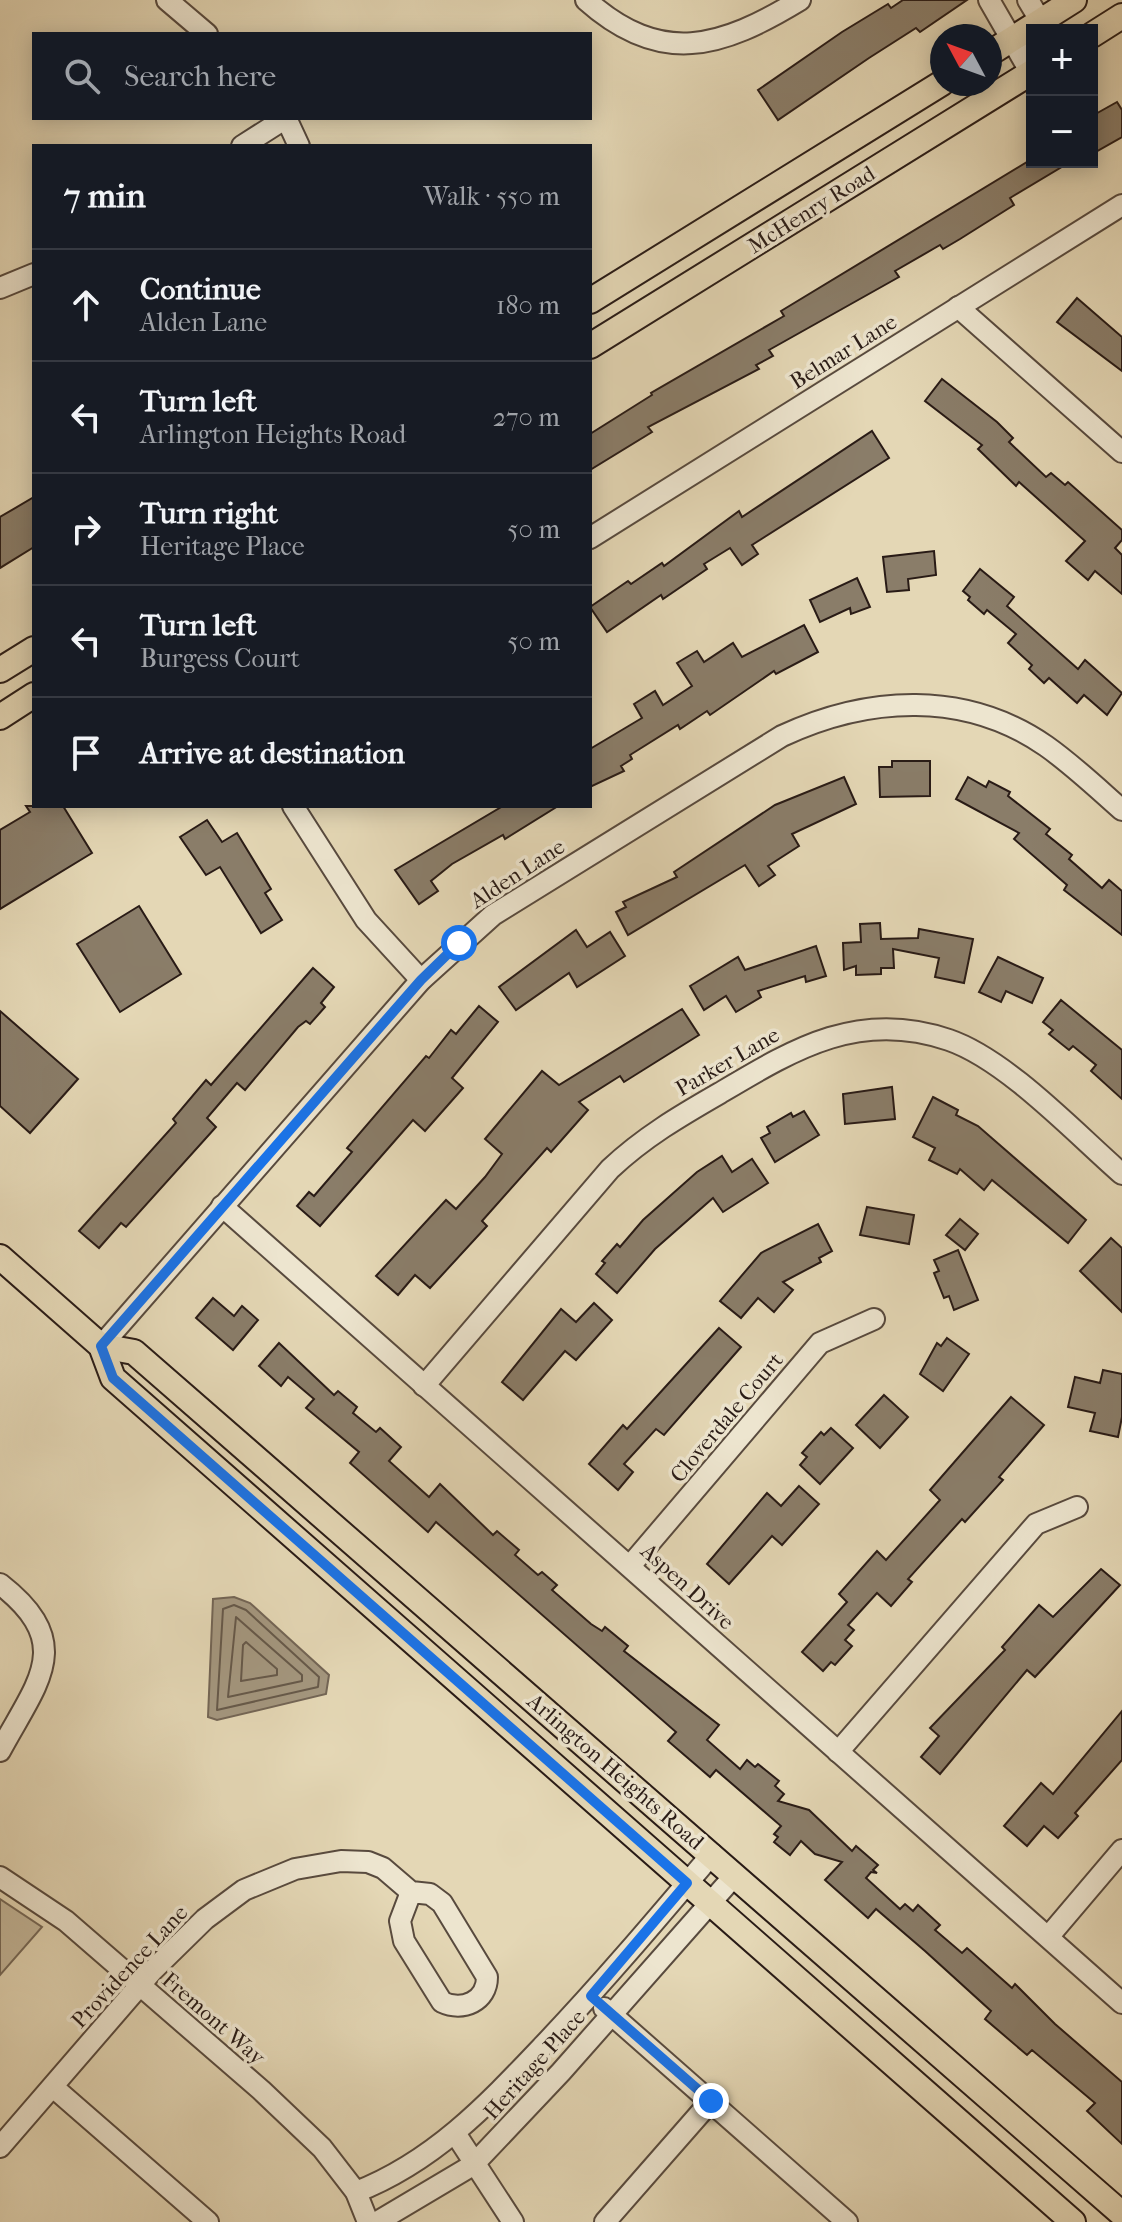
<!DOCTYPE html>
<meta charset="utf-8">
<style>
body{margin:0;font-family:"IM FELL French Canon",serif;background:#20242c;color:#f1f3f6}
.controls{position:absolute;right:24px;top:24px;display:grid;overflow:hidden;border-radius:0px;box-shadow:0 4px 20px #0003}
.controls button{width:72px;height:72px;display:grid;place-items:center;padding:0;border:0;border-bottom:2px solid #363941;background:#171b24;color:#f1f3f6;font:40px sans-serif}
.compass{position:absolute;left:930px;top:24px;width:72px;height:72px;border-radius:50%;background:#171b24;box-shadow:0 4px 20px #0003;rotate:311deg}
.stop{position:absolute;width:24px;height:24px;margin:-18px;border:6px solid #1a73e8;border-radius:50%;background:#fff}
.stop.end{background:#1a73e8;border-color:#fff;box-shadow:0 2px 8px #0008}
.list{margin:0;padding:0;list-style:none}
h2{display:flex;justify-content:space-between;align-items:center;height:104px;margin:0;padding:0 32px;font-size:34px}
h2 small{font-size:26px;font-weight:400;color:#9ea1a6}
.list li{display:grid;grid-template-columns:52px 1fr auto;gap:24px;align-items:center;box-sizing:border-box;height:112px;padding:0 32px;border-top:2px solid #363941}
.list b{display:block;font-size:30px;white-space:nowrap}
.list p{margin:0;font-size:26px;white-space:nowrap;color:#9ea1a6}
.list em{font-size:26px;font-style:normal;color:#9ea1a6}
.icon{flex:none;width:44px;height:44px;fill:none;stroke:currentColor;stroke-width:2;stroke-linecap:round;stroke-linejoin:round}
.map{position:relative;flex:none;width:1122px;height:2222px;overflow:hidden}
.search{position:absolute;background:#171b24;box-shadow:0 4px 20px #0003;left:32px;top:32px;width:560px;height:88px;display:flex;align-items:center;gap:20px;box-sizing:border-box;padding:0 28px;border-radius:0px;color:#9ea1a6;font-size:30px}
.panel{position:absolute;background:#171b24;box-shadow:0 4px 20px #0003;left:32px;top:144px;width:560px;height:664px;border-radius:0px}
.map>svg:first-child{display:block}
</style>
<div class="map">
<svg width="1122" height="2222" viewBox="0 0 1122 2222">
<rect width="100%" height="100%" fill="#e4d7b5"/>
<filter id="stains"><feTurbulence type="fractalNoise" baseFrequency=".0025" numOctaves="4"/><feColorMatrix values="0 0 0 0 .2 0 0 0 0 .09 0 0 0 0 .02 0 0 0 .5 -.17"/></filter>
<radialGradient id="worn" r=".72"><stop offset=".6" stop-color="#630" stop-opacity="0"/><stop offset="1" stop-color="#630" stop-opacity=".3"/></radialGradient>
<path fill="#c4b79a" stroke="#766958" stroke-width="2" d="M0,1899L42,1927L0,1975Z"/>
<path fill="#a4977f" stroke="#736555" stroke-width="2" d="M234,1597L250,1603L329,1675L326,1694L217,1720L208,1717L213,1599Z"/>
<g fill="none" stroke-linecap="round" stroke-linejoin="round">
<g stroke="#66594a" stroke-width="2">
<path d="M234,1605L246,1610L319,1677L318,1687L217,1710L223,1609Z"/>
<path d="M236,1617L302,1675V1681L228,1697Z"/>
<path d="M246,1642L277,1669V1675L241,1681L243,1645Z"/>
</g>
</g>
<g fill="#8a7d69" stroke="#291b16" stroke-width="2">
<path d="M903,0H967L920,32L916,28L869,58L778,120L758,90L842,32L888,4L891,8Z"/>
<path d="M1117,102L1122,110V137L1092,154V116Z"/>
<path d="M1027,162H1070L1010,198L1014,205L960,239L943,249L940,245L895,271L899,277L769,350L773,356L756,365L759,369L648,427L652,432L590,470V434L652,395L651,393L784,316L781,311Z"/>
<path d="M1077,298L1122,337V371L1057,322Z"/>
<path d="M942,379L997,422L1013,438L1009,442L1046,477L1051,473L1065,485L1068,482L1122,530V540L1115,548L1122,555V594L1095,571L1088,580L1066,561L1085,541L1019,482L1016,486L978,449L982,445L925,401Z"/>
<path d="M872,431L889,458L752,545L758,554L742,565L730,548L704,564L707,569L663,599L661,595L607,632L590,607L628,581L631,584L662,563L664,566L739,511L742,517Z"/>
<path d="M34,497V547L0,568V517Z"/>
<path d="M934,551L936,575L908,579L909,590L887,592L883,557Z"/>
<path d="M980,569L1014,597L1007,606L1078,669L1085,660L1122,693L1107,715L1084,695L1077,703L1049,678L1044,683L1029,669L1032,665L1008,643L1016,634L987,610L984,614L968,600L970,597L963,591Z"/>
<path d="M857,578L870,607L851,614L850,608L820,622L810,600Z"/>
<path d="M804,625L818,652L776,674L774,671L710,715L707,711L680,729L678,725L630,755L632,759L621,766L624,771L590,787V749L642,718L634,704L655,691L663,705L692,686L677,663L697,651L704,662L733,643L742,657Z"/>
<path d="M892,761H930V796L880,797L879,767H892Z"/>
<path d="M844,777L856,804L792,834L799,846L768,866L775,875L759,886L745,865L628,935L616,912L626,907L623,902L677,877L674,872L775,805Z"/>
<path d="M968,777L986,787L989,781L1010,792L1008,796L1050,829L1046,834L1072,855L1069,859L1102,888L1109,880L1122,891V935L1064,890L1067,885L1014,839L1019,833L956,799Z"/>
<path d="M26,806H63L92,853L0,909V830L30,812Z"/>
<path d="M503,806H558L505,839L503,835L452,864L431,881L438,891L419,904L395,870Z"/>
<path d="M207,820L222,842L237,833L271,889L265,893L282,920L261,933L220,867L206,875L180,837Z"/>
<path d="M139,906L181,974L120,1012L77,944Z"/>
<path d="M880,923L881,939L918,938L919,929L973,939L964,983L935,977L939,958L893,949L894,968H881V974L856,975V966L844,970L843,943L861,942L860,924Z"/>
<path d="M576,930L587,947L610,932L625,956L577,987L569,973L516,1010L499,987Z"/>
<path d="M816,946L826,976L806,982L805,976L758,991L761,997L736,1012L726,996L704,1010L690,986L738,957L745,970Z"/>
<path d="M998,957L1043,978L1032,1003L1006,991L1001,1002L979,992Z"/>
<path d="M313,968L334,987L321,1003L325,1007L310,1024L306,1021L298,1027L245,1090L237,1083L207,1118L216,1127L126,1227L121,1223L99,1248L79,1231L176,1123L173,1119L206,1080L211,1085Z"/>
<path d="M1061,1000L1122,1050V1099L1091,1071L1096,1065L1073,1046L1069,1050L1049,1034L1053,1030L1043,1022Z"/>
<path d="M479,1006L498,1022L452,1078L463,1088L425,1131L413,1120L320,1226L297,1206L309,1192L314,1196L352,1152L347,1148L426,1056L429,1058L451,1030L456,1034Z"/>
<path d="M682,1009L699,1035L624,1082L620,1076L579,1102L588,1110L551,1152L547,1148L482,1221L487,1226L430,1288L415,1275L398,1295L376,1276L446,1200L456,1209L485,1177L502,1154L485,1139L542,1071L559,1085Z"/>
<path d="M0,1011L78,1079L30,1133L0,1106Z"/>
<path d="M892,1087L895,1119L845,1124L843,1094Z"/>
<path d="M933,1097L958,1110L956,1115L978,1126L1086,1220L1068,1243L992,1180L984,1190L960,1169L957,1174L929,1160L935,1148L913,1137Z"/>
<path d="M804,1111L819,1135L775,1162L761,1138L770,1133L767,1127L791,1113L793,1117Z"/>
<path d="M722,1156L732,1172L752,1159L768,1183L723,1212L713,1198L655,1249L617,1293L596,1274L605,1263L602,1261L617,1244L620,1247L643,1220L697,1172Z"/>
<path d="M867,1207L914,1215L909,1244L860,1235Z"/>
<path d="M960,1219L978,1234L965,1250L946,1235Z"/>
<path d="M818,1224L832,1251L819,1258L821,1262L783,1282L793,1290L774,1312L758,1298L741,1318L720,1301L761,1253Z"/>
<path d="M1111,1238L1122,1248V1312L1080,1271Z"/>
<path d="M958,1250L978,1300L954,1310L949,1296L944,1298L934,1273L939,1271L934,1260Z"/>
<path d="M213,1298L234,1316L242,1306L258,1320L233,1350L196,1318Z"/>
<path d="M594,1303L612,1320L576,1360L565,1351L523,1400L502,1382L561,1309L576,1322Z"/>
<path d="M719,1328L741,1347L664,1435L656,1429L624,1464L633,1472L618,1490L589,1464L623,1425L627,1429Z"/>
<path d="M947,1338L969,1354L943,1391L920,1374L937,1343L941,1346Z"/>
<path d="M279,1343L334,1395L338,1391L357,1407L353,1413L376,1432L380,1428L401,1447L389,1461L429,1497L440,1484L493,1535L497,1531L519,1550L515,1555L538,1575L542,1572L557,1585L552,1590L591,1624L602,1631L605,1627L628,1646L624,1651L719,1725L707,1740L740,1769L747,1760L755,1767L758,1764L779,1781L775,1786L784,1794L778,1801L809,1810L852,1851L856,1846L878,1865L873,1870L877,1873L871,1872L866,1878L900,1909L905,1904L913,1911L918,1905L940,1925L935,1930L962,1953L967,1948L1012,1988L1015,1984L1055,2024L1122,2082V2144L1087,2111L1095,2103L1032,2050L1027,2055L985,2019L991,2011L925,1951L876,1909L868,1918L825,1880L842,1862L815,1854L801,1841L790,1855L774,1842L778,1837L774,1834L781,1826L716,1770L710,1777L668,1741L676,1732L436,1522L428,1532L350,1463L359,1452L306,1408L314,1399L288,1377L281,1386L259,1366Z"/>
<path d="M1103,1370L1122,1374V1417L1118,1437L1090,1431L1095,1413L1068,1407L1075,1377L1100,1383Z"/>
<path d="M884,1395L908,1417L880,1448L856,1425Z"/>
<path d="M1011,1397L1044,1425L999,1477L1003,1480L965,1522L962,1519L908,1579L912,1582L891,1606L877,1593L848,1625L854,1630L845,1640L852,1646L835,1665L831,1662L823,1671L802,1652L847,1602L839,1594L877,1551L886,1560L940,1500L930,1490Z"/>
<path d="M831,1428L853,1448L820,1484L800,1465L807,1457L802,1453L821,1432L824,1435Z"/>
<path d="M799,1486L819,1504L782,1545L772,1536L729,1584L707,1564L767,1493L781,1506Z"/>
<path d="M1101,1569L1120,1585L1035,1677L1027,1670L940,1774L921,1757L939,1736L930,1728L1005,1650L1002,1647L1039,1605L1053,1617Z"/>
<path d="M1122,1711V1760L1075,1813L1078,1816L1058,1838L1044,1826L1027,1846L1004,1826L1041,1783L1053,1794Z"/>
</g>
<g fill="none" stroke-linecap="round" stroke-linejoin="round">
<defs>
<g id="minor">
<path d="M167,0L207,34"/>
<path d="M586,0C661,67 721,48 800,0"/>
<path d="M989,0L1031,73"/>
<path d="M1028,0L1046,30"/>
<path d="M286,118L299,146"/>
<path d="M242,146L286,118"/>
<path d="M0,288L34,274"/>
<path d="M958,307L1122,452"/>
<path d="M590,538L1122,205"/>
<path d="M293,806L366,920L421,980"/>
<path d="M222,1206L1122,2003"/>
<path d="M101,1346L421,980L493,915L782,736C868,696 965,690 1046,746C1073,765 1097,788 1122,810"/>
<path d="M424,1386L610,1169C644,1137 680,1116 720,1093C794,1049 859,1009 949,1040C1007,1060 1075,1133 1122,1174"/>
<path d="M630,1566L820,1343L874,1319"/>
<path d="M0,1584C77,1644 37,1682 0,1751"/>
<path d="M838,1752L1036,1524L1077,1507"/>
<path d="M0,1877L66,1921L261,2090L322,2148L356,2192L368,2222"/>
<path d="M1049,1936L1122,1850"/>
<path d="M604,2008L847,2222"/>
<path d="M53,2087L208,2222"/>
<path d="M455,2133L513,2222"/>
<path d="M0,2147L153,1970L205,1919L244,1890L295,1869L341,1861L368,1862L383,1868L411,1892L430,1894L442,1903L487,1977C487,2001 463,2012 442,2002L404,1941L400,1921L411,1892"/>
<path d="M356,2192C433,2162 486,2106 542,2047C601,1985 656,1920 712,1854"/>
<path d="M377,2222L473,2165L561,2072L735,1875"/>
<path d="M605,2222L711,2101"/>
</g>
<g id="major">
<path d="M1092,35L1122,16"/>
<path d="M990,53L1074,0"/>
<path d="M590,301L942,83"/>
<path d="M590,346L1032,72"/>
<path d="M0,670L34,649"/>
<path d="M0,717L34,695"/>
<path d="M0,1257L101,1346L113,1378L1073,2222"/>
<path d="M101,1346L134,1352L1122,2214"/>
</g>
</defs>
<use href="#minor" stroke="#584a3e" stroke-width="24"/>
<use href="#major" stroke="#291b16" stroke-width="28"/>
<use href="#minor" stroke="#ede5cf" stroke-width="20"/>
<use href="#major" stroke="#e4d7b5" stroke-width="24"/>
</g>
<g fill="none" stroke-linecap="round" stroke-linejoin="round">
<path stroke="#1a73e8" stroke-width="10" d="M459,943L421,980L101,1346L113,1378L687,1883L591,1996L711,2101"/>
</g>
<g text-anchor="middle" stroke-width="7" stroke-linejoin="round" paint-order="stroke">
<g font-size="22" fill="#291b16" stroke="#ede5cf">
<text transform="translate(811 209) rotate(-32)" y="8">McHenry Road</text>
<text transform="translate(843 351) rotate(-32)" y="8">Belmar Lane</text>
<text transform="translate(517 873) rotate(-33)" y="8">Alden Lane</text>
<text transform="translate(727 1061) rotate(-30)" y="8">Parker Lane</text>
<text transform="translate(726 1417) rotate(-50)" y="8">Cloverdale Court</text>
<text transform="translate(688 1586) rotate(42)" y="8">Aspen Drive</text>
<text transform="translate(616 1771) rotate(41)" y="8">Arlington Heights Road</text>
<text transform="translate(129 1966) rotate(-47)" y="8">Providence Lane</text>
<text transform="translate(214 2018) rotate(41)" y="8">Fremont Way</text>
<text transform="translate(534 2064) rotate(-48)" y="8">Heritage Place</text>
</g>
</g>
<rect width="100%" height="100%" filter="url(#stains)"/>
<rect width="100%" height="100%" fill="url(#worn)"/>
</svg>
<div class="controls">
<button>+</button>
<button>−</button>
</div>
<svg class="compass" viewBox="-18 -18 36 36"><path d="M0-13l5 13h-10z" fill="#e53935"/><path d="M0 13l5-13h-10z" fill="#9ea1a6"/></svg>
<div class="stop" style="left:459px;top:943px"></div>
<div class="stop end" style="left:711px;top:2101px"></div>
<div class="search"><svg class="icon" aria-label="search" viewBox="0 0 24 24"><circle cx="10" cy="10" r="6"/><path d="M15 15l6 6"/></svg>Search here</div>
<section class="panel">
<h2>7 min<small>Walk · 550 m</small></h2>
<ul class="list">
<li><svg class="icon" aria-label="ahead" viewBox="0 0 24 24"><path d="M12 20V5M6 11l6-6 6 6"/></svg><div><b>Continue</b><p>Alden Lane</p></div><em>180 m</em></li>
<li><svg class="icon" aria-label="left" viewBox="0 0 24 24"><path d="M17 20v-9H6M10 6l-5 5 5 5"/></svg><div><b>Turn left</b><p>Arlington Heights Road</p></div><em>270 m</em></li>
<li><svg class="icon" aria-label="right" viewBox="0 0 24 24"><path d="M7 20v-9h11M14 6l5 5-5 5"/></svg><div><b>Turn right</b><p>Heritage Place</p></div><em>50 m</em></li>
<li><svg class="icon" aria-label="left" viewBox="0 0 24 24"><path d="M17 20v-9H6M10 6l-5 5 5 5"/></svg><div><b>Turn left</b><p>Burgess Court</p></div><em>50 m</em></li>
<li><svg class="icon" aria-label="arrive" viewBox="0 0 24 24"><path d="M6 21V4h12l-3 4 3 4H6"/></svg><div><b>Arrive at destination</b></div></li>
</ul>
</section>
</div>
